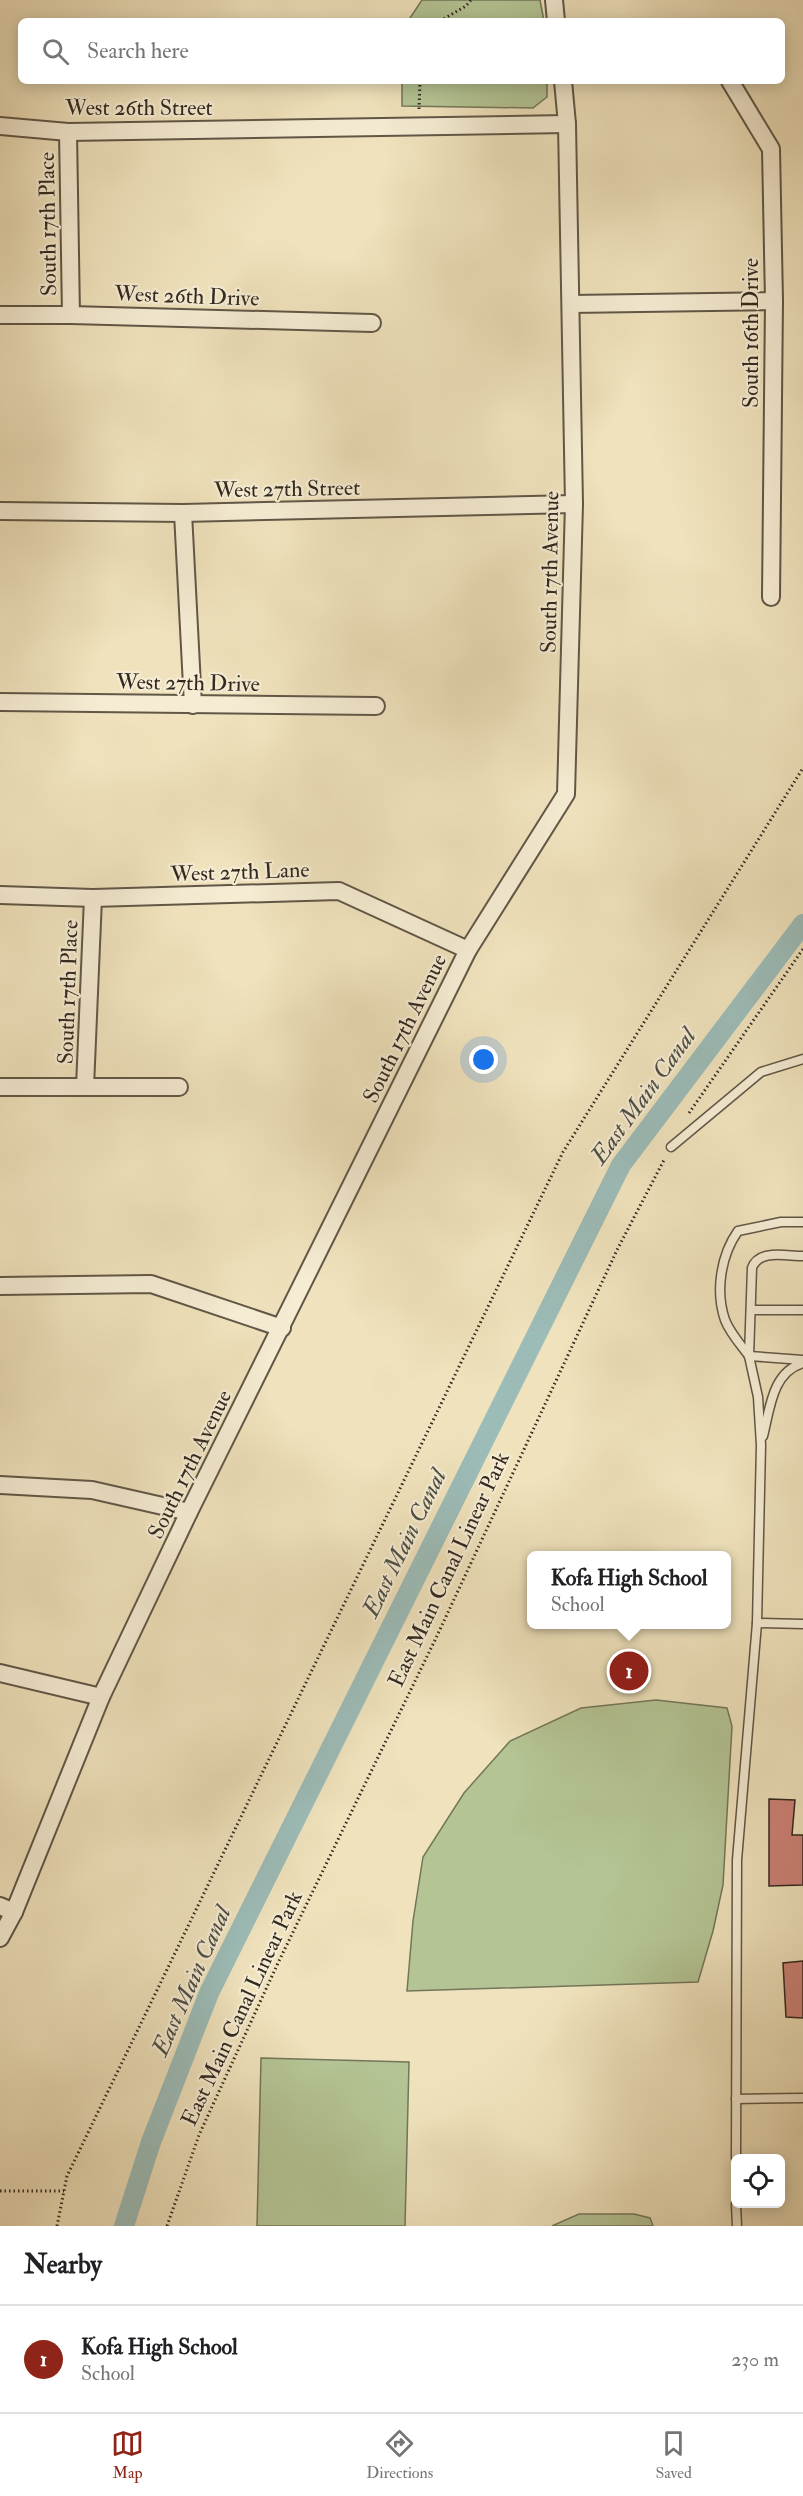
<!DOCTYPE html>
<style>
body{margin:0;font-family:"IM FELL Double Pica",serif;background:#f6f6f6;color:#202124}
.controls{position:absolute;right:18px;bottom:18px;display:grid;overflow:hidden;border-radius:9px;box-shadow:0 3px 15px #0003}
.controls button{width:54px;height:54px;display:grid;place-items:center;padding:0;border:0;border-bottom:2px solid #e0e0e0;background:#fff;color:#202124;font:30px sans-serif}
.you{position:absolute;left:484px;top:1060px;width:21px;height:21px;margin:-15px;border:4px solid #fff;border-radius:50%;background:#1a73e8;box-shadow:0 0 0 9px #1a73e833}
.badge{display:grid;place-items:center;width:39px;height:39px;border-radius:50%;background:#8f2418;color:#fff;font-size:20px;font-weight:700}
.pin{position:absolute;translate:-50% -50%;border:3px solid #fff;box-shadow:0 2px 6px #0006}
.popup{position:absolute;left:527px;top:1551px;width:204px;height:78px;box-sizing:border-box;display:grid;place-content:center;border-radius:9px;background:#fff;filter:drop-shadow(0 2px 4px #0005);font-size:20px;white-space:nowrap;color:#757577}
.popup b{font-size:22px;color:#202124}
.popup::after{content:'';position:absolute;left:50%;top:100%;margin-left:-12px;border:12px solid transparent;border-top-color:#fff}
.list{margin:0;padding:0;list-style:none}
h2{display:flex;justify-content:space-between;align-items:center;height:78px;margin:0;padding:0 24px;font-size:26px}
h2 small{font-size:20px;font-weight:400;color:#757577}
.list li{display:grid;grid-template-columns:39px 1fr auto;gap:18px;align-items:center;box-sizing:border-box;height:108px;padding:0 24px;border-top:2px solid #e0e0e0}
.list b{display:block;font-size:22px;white-space:nowrap}
.list p{margin:0;font-size:20px;white-space:nowrap;color:#757577}
.list em{font-size:20px;font-style:normal;color:#757577}
.icon{flex:none;width:33px;height:33px;fill:none;stroke:currentColor;stroke-width:2;stroke-linecap:round;stroke-linejoin:round}
.map{position:relative;flex:none;width:803px;height:2226px;overflow:hidden}
.search{position:absolute;background:#fff;box-shadow:0 3px 15px #0003;left:18px;right:18px;top:18px;height:66px;display:flex;align-items:center;gap:15px;box-sizing:border-box;padding:0 21px;border-radius:9px;color:#757577;font-size:22px}
.sheet{height:186px;background:#fff}
nav{display:flex;justify-content:space-around;align-items:center;box-sizing:border-box;height:84px;border-top:2px solid #e0e0e0;background:#fff;font-size:16px;color:#757577}
nav a{display:grid;justify-items:center;gap:3px}
nav .on{color:#8f2418}
.map>svg:first-child{display:block}
</style>
<div class="map">
<svg width="803" height="2226" viewBox="0 0 803 2226">
<rect width="100%" height="100%" fill="#efe2bc"/>
<filter id="stains"><feTurbulence type="fractalNoise" baseFrequency=".00333" numOctaves="4"/><feColorMatrix values="0 0 0 0 .2 0 0 0 0 .09 0 0 0 0 .02 0 0 0 .5 -.17"/></filter>
<radialGradient id="worn" r=".72"><stop offset=".6" stop-color="#630" stop-opacity="0"/><stop offset="1" stop-color="#630" stop-opacity=".3"/></radialGradient>
<g fill="#b4c494" stroke="#73765a" stroke-width="1.5">
<path d="M422,0H540L544,21H408Z"/>
<path d="M402,81H547V97L533,108L402,106Z"/>
<path d="M656,1700L727,1708L732,1726L723,1885L713,1931L698,1982L407,1991L413,1921L423,1857L464,1793L510,1741L581,1708Z"/>
<path d="M261,2058L409,2062L405,2226H257Z"/>
<path d="M579,2214H634L650,2218L653,2226H552Z"/>
</g>
<g fill="none" stroke-linecap="round" stroke-linejoin="round">
<path stroke="#9cbcb8" stroke-width="20" d="M124,2226L151,2142L209,1993L621,1165L803,924"/>
</g>
<g fill="#cc8277" stroke="#322920" stroke-width="1.5">
<path d="M769,1799L795,1800L792,1835H803V1885L769,1886Z"/>
<path d="M803,1961V2018L786,2017L783,1963Z"/>
</g>
<g fill="none" stroke-linecap="round" stroke-linejoin="round">
<defs>
<g id="service">
<path d="M671,1147L761,1072L803,1059"/>
<path d="M751,1310H803"/>
<path d="M749,1356C741,1345 730,1333 725,1320C715,1291 721,1255 738,1231L781,1222H803"/>
<path d="M749,1356L803,1360"/>
<path d="M763,1436C770,1409 772,1372 803,1363"/>
<path d="M757,1623L803,1624"/>
<path d="M736,2099L803,2098"/>
<path d="M736,2158L737,1860L757,1623L761,1445L758,1397L749,1356L752,1268C759,1249 785,1256 803,1256"/>
<path d="M736,2204L737,2226"/>
</g>
<g id="minor">
<path d="M554,0L556,21"/>
<path d="M730,81L771,149L774,301L771,597"/>
<path d="M0,126L68,132L567,124"/>
<path d="M68,132L71,315"/>
<path d="M571,304L774,301"/>
<path d="M0,315H71L372,323"/>
<path d="M0,511L183,513L574,504"/>
<path d="M183,513L193,705"/>
<path d="M0,702L376,706"/>
<path d="M0,895L93,898L339,891L468,950"/>
<path d="M0,1087H179"/>
<path d="M85,1087L93,898"/>
<path d="M0,1286L151,1284L282,1328"/>
<path d="M0,1485L92,1490L189,1512"/>
<path d="M0,1673L101,1697"/>
<path d="M0,1906L14,1912"/>
<path d="M0,1938L14,1912L101,1697L189,1512L468,950L566,794L574,504L567,124L563,81"/>
</g>
</defs>
<use href="#service" stroke="#615747" stroke-width="11"/>
<use href="#minor" stroke="#615747" stroke-width="20"/>
<g stroke="#322920" stroke-width="3" stroke-dasharray="1.5 3" stroke-linecap="butt">
<path d="M440,21L466,6L471,0"/>
<path d="M419,109L420,81"/>
<path d="M689,1113L803,949"/>
<path d="M0,2191H64"/>
<path d="M57,2226L67,2176L563,1152L803,768"/>
<path d="M167,2226L199,2135L278,1963L436,1638L617,1250L665,1158"/>
</g>
<use href="#service" stroke="#f5ecd3" stroke-width="8"/>
<use href="#minor" stroke="#f5ecd3" stroke-width="16"/>
</g>
<g text-anchor="middle" stroke-width="4.5" stroke-linejoin="round" paint-order="stroke">
<g font-size="22" fill="#322920" stroke="#f5ecd3">
<text x="139" y="115">West 26th Street</text>
<text transform="translate(47 224) rotate(-91)" y="8">South 17th Place</text>
<text transform="translate(187 295) rotate(2)" y="8">West 26th Drive</text>
<text transform="translate(750 333) rotate(-90)" y="8">South 16th Drive</text>
<text transform="translate(287 488) rotate(-1)" y="8">West 27th Street</text>
<text transform="translate(549 572) rotate(-89)" y="8">South 17th Avenue</text>
<text transform="translate(188 682) rotate(1)" y="8">West 27th Drive</text>
<text transform="translate(240 871) rotate(-2)" y="8">West 27th Lane</text>
<text transform="translate(67 992) rotate(-88)" y="8">South 17th Place</text>
<text transform="translate(404 1028) rotate(-64)" y="8">South 17th Avenue</text>
<text transform="translate(189 1464) rotate(-64)" y="8">South 17th Avenue</text>
<text transform="translate(448 1569) rotate(-65)" y="8">East Main Canal Linear Park</text>
<text transform="translate(241 2008) rotate(-65)" y="8">East Main Canal Linear Park</text>
</g>
<g font-size="24" font-style="italic" fill="#4c4e46" stroke="#f5ecd3">
<text transform="translate(643 1096) rotate(-54)" y="8">East Main Canal</text>
<text transform="translate(404 1543) rotate(-64)" y="8">East Main Canal</text>
<text transform="translate(191 1981) rotate(-66)" y="8">East Main Canal</text>
</g>
</g>
<rect width="100%" height="100%" filter="url(#stains)"/>
<rect width="100%" height="100%" fill="url(#worn)"/>
</svg>
<div class="controls">
<button><svg class="icon" aria-label="locate" viewBox="0 0 24 24"><circle cx="12" cy="12" r="6"/><path d="M12 2v4M12 18v4M2 12h4M18 12h4"/></svg></button>
</div>
<div class="you"></div>
<div class="pin badge" style="left:629px;top:1671px">1</div>
<div class="popup"><b>Kofa High School</b>School</div>
<div class="search"><svg class="icon" aria-label="search" viewBox="0 0 24 24"><circle cx="10" cy="10" r="6"/><path d="M15 15l6 6"/></svg>Search here</div>
</div>
<section class="sheet">
<h2>Nearby<small></small></h2>
<ul class="list">
<li><span class="badge">1</span><div><b>Kofa High School</b><p>School</p></div><em>230 m</em></li>
</ul>
</section>
<nav>
<a class="on"><svg class="icon" aria-label="map" viewBox="0 0 24 24"><path d="M3 6l6-2 6 2 6-2v14l-6 2-6-2-6 2zM9 4v14M15 6v14"/></svg>Map</a>
<a><svg class="icon" aria-label="directions" viewBox="0 0 24 24"><path d="M12 3l9 9-9 9-9-9zM9 14v-3h6M13 9l2 2-2 2"/></svg>Directions</a>
<a><svg class="icon" aria-label="saved" viewBox="0 0 24 24"><path d="M7 4h10v16l-5-4-5 4z"/></svg>Saved</a>
</nav>
